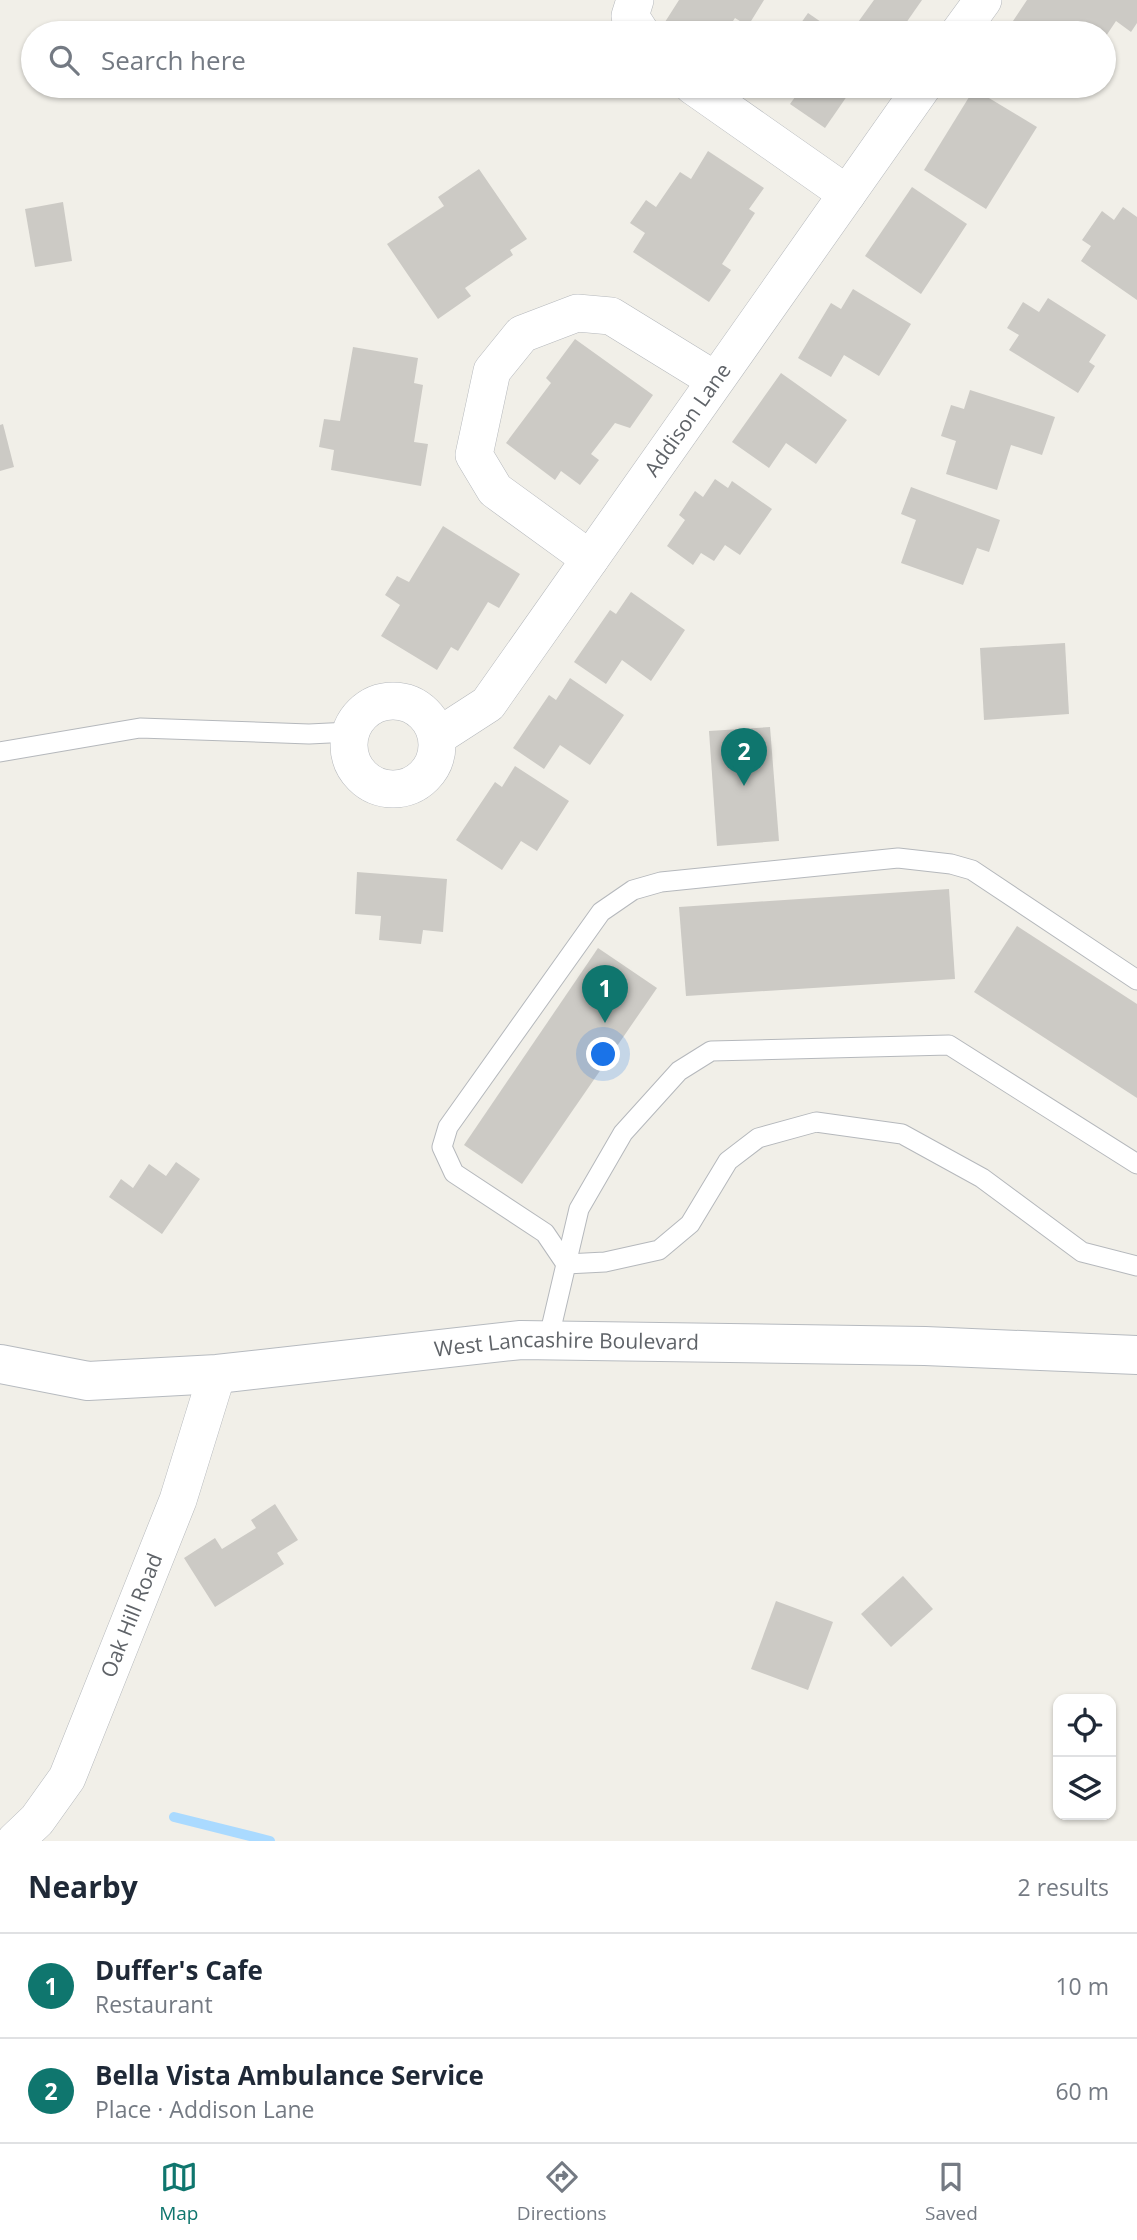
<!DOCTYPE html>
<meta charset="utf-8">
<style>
body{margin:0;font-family:"Open Sans",sans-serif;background:#f6f6f7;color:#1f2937}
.controls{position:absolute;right:21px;bottom:21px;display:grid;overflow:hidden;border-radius:14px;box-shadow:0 2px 5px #0004}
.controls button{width:63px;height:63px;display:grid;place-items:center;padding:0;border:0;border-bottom:2px solid #e0e1e3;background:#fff;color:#1f2937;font:35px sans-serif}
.you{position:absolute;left:604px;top:1055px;width:24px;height:24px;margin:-18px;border:5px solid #fff;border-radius:50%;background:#1a73e8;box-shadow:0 0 0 10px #1a73e833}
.badge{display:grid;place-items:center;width:46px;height:46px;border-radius:50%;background:#0f766e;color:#fff;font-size:23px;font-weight:700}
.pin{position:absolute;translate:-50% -58px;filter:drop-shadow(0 2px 4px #0008)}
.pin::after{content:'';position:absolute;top:37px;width:24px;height:21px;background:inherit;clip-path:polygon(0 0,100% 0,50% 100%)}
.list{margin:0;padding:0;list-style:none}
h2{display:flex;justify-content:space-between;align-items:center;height:91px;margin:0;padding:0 28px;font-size:30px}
h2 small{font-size:23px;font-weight:400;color:#747a83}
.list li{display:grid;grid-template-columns:46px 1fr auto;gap:21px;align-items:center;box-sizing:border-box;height:105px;padding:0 28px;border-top:2px solid #e0e1e3}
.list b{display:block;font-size:26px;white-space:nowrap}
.list p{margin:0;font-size:23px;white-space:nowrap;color:#747a83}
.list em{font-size:23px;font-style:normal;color:#747a83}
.icon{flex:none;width:38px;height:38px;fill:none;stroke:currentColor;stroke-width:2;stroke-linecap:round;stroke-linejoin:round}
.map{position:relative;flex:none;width:1137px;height:1841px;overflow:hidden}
.search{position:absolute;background:#fff;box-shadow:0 2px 5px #0004;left:21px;right:21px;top:21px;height:77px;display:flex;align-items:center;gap:18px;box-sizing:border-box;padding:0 24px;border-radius:38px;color:#747a83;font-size:26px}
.sheet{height:301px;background:#fff}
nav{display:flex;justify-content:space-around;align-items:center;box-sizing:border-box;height:98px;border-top:2px solid #e0e1e3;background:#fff;font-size:19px;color:#747a83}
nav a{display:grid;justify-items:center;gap:4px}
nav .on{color:#0f766e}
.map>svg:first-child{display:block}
</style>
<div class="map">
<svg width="1137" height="1841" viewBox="0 0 1137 1841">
<rect width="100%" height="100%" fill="#f1efe8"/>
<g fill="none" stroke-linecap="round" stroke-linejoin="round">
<path stroke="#aadaff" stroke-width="10" d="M174,1817L270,1841"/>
</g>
<g fill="#cccac5">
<path d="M679,0H764L748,26L735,18L725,33L707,30L705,33H683L665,22Z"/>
<path d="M874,0H922L899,33H868L856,25Z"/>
<path d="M1027,0H1137V23L1131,32L1116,21L1104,39V33H1018L1009,27Z"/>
<path d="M808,13L837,33H794Z"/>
<path d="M803,86H854L825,128L790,104Z"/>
<path d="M974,89L1037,127L986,209L924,170Z"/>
<path d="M708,151L764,188L749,209L755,213L722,264L731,270L709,302L633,252L645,233L630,223L646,200L656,207L680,172L691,179Z"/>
<path d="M479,169L527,239L510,250L513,255L465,288L471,296L438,319L387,244L444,206L438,197Z"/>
<path d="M912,187L967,224L921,294L865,256Z"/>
<path d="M63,202L72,261L35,267L25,209Z"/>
<path d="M1123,207L1137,217V300L1081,261L1091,246L1082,240L1102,211L1114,220Z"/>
<path d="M853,289L911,324L879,376L844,355L831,377L798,358L831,303L841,309Z"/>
<path d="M1048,298L1106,335L1089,362L1095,366L1078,393L1009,350L1019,335L1007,328L1023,302L1039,312Z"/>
<path d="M575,339L653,395L630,428L615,423L591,454L599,460L580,485L561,471L555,480L506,443L551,383L546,378Z"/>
<path d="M353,347L418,358L414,383L423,385L414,442L428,444L421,486L331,470L334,450L319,447L324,419L340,421Z"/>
<path d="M781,373L847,420L816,464L786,443L769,468L732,442Z"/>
<path d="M970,390L1055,417L1042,455L1011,445L997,490L946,474L956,441L941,436L951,405L964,409Z"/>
<path d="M3,424L14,467L0,471V425Z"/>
<path d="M715,479L728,488L732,481L772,509L740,555L725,545L714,561L701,553L693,565L667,546L685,520L679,515L695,491L703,497Z"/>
<path d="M911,487L1000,520L989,552L977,548L963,585L901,563L916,520L901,514Z"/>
<path d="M443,526L520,574L499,608L488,602L458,651L451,647L437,670L381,636L400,605L385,595L397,576L409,582Z"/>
<path d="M631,592L685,630L651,681L622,660L606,684L574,662L610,610L616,614Z"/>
<path d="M1065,643L1069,714L984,720L980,648Z"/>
<path d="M570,678L624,715L590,765L560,745L544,769L513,748L549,695L556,700Z"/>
<path d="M770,727L779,841L717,846L709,731Z"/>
<path d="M515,766L569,801L537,851L521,841L502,870L456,840L495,782L502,787Z"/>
<path d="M357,872L447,879L443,932L423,930L421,944L379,940L381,916L355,914Z"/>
<path d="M949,889L955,979L686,996L679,907Z"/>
<path d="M1017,926L1137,1004V1098L974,992Z"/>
<path d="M598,948L657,988L522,1184L464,1145Z"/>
<path d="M176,1162L200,1179L162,1234L109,1197L121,1179L133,1188L149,1164L166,1176Z"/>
<path d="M275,1504L298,1540L277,1553L284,1564L215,1607L184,1558L215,1538L222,1549L256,1528L251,1520Z"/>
<path d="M903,1576L933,1609L891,1647L861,1614Z"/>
<path d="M776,1601L833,1622L808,1690L751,1669Z"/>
</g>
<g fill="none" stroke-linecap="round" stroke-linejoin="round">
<defs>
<g id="service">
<path d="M0,752L140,728L309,734L350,732"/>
<path d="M1137,980L972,870L951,864L898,858L661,882L633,890L601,912L448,1127L442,1147L454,1173L545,1233L566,1264L605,1262L659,1250L690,1224L728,1161L758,1138L816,1122L902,1134L982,1178L1082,1252L1137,1266"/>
<path d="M548,1341L579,1209L623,1133L679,1071L711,1051L949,1045L1137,1164"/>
</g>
<g id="minor">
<path d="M635,0L630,16L641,33"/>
<path d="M959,33L983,0"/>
<path d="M693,86L847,194"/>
<path d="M590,559L495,490L474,455L492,371L522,334L577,313L611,316L715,380"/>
<circle cx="393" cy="745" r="44"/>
<path id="s1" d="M437,737L488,704L923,86"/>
<path id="s2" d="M15,1841L37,1820L67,1778L178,1500L217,1374"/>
</g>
<g id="secondary">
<path id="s3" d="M0,1364L88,1381L217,1374L521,1340L925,1346L1137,1355"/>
</g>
</defs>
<use href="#service" stroke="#b5b8bc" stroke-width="21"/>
<use href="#minor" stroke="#b5b8bc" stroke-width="38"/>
<use href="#secondary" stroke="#b6babf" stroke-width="40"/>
<use href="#service" stroke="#fff" stroke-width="19"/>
<use href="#minor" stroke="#fff" stroke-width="37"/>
<use href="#secondary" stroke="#fff" stroke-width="38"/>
</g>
<g text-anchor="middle" stroke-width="7" stroke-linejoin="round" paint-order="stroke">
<g font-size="21" fill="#5f6368" stroke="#fff">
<text dy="7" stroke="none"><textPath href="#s1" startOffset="408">Addison Lane</textPath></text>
<text dy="7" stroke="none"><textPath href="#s3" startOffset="570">West Lancashire Boulevard</textPath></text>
<text dy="7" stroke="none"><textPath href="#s2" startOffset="257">Oak Hill Road</textPath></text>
</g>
</g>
</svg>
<div class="controls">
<button><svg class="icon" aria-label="locate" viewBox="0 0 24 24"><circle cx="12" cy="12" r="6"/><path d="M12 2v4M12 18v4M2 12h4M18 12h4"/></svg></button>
<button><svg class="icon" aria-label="layers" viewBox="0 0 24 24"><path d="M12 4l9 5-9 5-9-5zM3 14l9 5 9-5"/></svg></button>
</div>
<div class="you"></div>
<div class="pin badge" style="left:605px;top:1023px">1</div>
<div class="pin badge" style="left:744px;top:786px">2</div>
<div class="search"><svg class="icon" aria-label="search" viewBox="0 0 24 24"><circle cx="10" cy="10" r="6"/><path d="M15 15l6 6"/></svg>Search here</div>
</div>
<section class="sheet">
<h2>Nearby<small>2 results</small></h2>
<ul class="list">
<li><span class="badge">1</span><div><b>Duffer's Cafe</b><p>Restaurant</p></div><em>10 m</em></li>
<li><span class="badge">2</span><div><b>Bella Vista Ambulance Service</b><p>Place · Addison Lane</p></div><em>60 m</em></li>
</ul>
</section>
<nav>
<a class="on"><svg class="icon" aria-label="map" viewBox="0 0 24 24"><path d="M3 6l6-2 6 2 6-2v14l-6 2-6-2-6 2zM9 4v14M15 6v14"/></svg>Map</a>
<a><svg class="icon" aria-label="directions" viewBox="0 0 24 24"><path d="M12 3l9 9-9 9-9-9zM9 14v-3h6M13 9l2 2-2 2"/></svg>Directions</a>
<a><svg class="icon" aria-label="saved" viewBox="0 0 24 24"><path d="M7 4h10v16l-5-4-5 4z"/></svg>Saved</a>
</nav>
